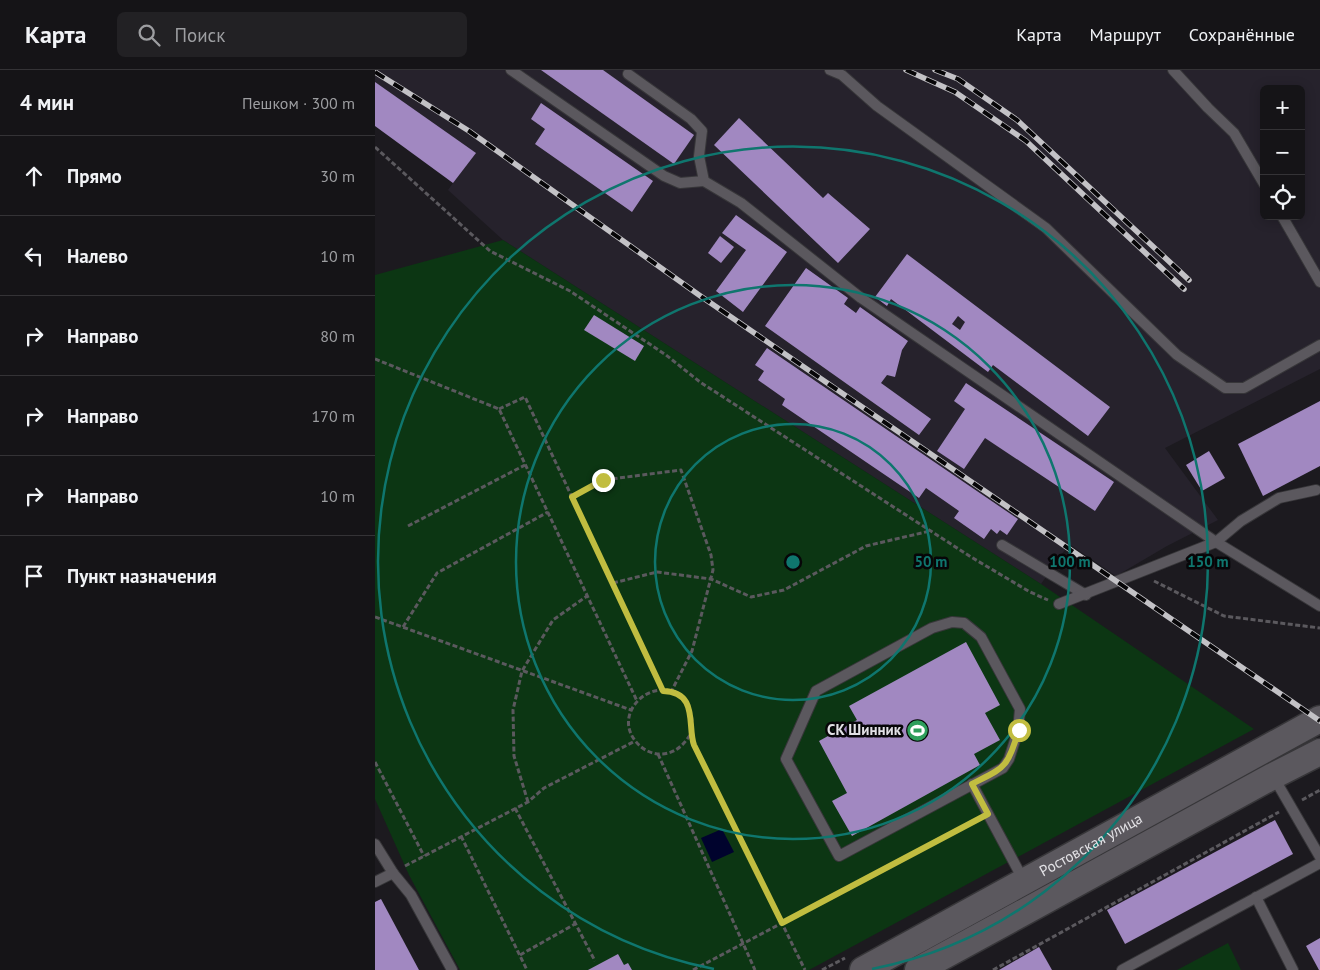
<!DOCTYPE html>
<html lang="ru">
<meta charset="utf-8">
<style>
body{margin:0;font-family:"PT Sans",sans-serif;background:#222124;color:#f1f3f6}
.controls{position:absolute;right:15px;top:15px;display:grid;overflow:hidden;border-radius:8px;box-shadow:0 2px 12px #0003}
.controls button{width:45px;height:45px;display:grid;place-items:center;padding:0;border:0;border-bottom:1px solid #343336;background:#151417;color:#f1f3f6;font:25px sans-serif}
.stop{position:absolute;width:15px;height:15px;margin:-11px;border:4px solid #c1bd40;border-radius:50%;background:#fff}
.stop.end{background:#c1bd40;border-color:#fff;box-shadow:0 1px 5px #0008}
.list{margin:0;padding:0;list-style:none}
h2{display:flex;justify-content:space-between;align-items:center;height:65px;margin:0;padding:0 20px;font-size:21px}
h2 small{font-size:16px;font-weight:400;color:#9d9ea1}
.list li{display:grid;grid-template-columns:32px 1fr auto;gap:15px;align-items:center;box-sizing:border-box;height:80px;padding:0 20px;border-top:1px solid #343336}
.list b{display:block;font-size:19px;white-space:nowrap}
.list em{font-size:16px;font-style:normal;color:#9d9ea1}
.icon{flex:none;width:28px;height:28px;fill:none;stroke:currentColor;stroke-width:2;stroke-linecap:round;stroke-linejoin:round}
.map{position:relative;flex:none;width:945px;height:900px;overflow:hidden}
header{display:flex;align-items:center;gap:30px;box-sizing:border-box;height:70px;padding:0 25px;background:#151417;border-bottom:1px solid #343336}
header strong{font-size:24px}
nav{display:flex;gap:28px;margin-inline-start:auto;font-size:18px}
.search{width:350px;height:45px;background:#222124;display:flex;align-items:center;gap:12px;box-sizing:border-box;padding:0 18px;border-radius:8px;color:#9d9ea1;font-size:19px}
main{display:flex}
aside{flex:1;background:#151417}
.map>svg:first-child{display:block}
</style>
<header>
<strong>Карта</strong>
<div class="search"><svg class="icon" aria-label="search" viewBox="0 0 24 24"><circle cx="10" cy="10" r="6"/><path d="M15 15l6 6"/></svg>Поиск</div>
<nav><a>Карта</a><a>Маршрут</a><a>Сохранённые</a></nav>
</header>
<main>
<aside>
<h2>4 мин<small>Пешком · 300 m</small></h2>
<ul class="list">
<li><svg class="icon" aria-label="ahead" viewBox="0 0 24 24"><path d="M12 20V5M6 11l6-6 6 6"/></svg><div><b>Прямо</b></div><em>30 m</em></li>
<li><svg class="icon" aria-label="left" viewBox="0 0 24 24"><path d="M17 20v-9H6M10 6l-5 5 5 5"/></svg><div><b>Налево</b></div><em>10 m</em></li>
<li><svg class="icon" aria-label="right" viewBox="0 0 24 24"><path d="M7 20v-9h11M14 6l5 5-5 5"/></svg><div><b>Направо</b></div><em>80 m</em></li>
<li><svg class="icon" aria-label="right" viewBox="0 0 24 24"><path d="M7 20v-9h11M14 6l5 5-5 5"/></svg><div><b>Направо</b></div><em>170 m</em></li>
<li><svg class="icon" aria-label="right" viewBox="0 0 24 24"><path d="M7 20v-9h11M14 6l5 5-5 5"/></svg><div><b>Направо</b></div><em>10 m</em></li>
<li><svg class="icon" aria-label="arrive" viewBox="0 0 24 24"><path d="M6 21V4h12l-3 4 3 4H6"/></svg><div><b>Пункт назначения</b></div></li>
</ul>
</aside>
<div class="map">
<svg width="945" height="900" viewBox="0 0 945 900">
<rect width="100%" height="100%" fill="#1c1a1f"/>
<path fill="#26222c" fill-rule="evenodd" d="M0,0H945V299L790,378L843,450L792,476L741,506L694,474L666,514L128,170L73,120L78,113L0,56ZM889,19H926V146H889Z"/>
<g fill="#0c3613">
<path d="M128,170L666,514L879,659L434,900H85L34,805L0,729V205Z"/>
<path d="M853,873L866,900H802Z"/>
</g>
<path fill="#00032d" d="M347,759L359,782L337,792L326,768Z"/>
<g fill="#a188c1" fill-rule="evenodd">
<path d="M166,0H228L319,65L299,94Z"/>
<path d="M0,12L101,83L78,113L0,56Z"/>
<path d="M166,33L278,111L257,142L160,74L170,59L156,49Z"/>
<path d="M364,48L448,128L453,123L495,159L463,193L339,75Z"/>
<path d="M361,145L412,182L368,242L341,221L371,180L347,163Z"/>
<path d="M345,166L359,177L346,193L333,183Z"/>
<path d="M532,184L735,337L713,366L618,295L613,302L516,229L512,236L500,227ZM583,246L590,252L585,260L577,254Z"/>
<path d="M431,198L473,228L469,234L481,243L485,237L533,271L527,280L520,307L512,305L506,313L556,349L544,365L390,256Z"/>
<path d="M219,245L269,276L260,291L209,260Z"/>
<path d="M392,278L643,449L632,465L625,460L622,464L616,459L609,469L579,448L584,441L551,418L544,428L407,335L410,329L383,310L389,301L380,295Z"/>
<path d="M591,313L739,412L720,441L610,368L589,399L562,381L590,339L579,331Z"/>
<path d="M945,331V396L888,426L863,374Z"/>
<path d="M834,381L850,408L827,421L811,395Z"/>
<path d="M591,572L625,635L610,643L625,670L599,684L605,695L477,766L457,731L472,723L444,671L482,650L474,636Z"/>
<path d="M900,750L918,784L750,874L732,840Z"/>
<path d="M6,829L44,900H0V832Z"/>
<path d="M945,868V900H944L931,876Z"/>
<path d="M664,877L677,900H624Z"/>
<path d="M243,884L249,895L253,893L257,900H213Z"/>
</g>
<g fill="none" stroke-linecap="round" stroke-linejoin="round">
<defs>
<g id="service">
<path d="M136,0L289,106L305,113L329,111"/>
<path d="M455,0L467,5L502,36L671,158L802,285L850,318H869L945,275"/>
<path d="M798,0L833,38L859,63L889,114"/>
<path d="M253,4L316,49L327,61L324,86L329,111L366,133L486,228L841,472L945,536"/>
<path d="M907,146L945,212"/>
<path d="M627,475L711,525"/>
<path d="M684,534L841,472L866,451L904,428L941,420"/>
<path d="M577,552L589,553L606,567L645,639L643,661L634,689L628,698L464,786L411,689L441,621L557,558Z"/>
<path d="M898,706L945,787"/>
<path d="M597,714L649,811"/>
<path d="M0,774L18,803"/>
<path d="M0,812L18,803L36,825L77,900"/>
<path d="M881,827L918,900"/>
<path d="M747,900L945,793"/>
</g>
<g id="tertiary">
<path id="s1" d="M488,900L945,649"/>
<path d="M543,900L898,706L945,682"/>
</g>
</defs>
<use href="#service" stroke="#373639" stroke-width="12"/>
<use href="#tertiary" stroke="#373639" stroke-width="29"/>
<g stroke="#5b595e" stroke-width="3" stroke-dasharray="5 2.5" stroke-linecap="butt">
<path d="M0,77L115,181L195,221L291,285L325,312L596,487L655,522L673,530"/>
<path d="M0,289L124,339L262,631"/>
<path d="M124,339L150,327L288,621"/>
<path d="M197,427L228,410L306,400L336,485L338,500L317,581L296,622"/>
<path d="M33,456L150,395"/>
<path d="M779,511L849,546L945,558"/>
<path d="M238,513L282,502L336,509L376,527L409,520L491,476L555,461"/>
<path d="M0,547L256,640"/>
<path d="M28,557L62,503L173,442"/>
<path d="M315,665C308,676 299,684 285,684C277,684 269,680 264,675C230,642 287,596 312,635C321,648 314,662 319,675L430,900"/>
<path d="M283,684L380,900"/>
<path d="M0,692L49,786"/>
<path d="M927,730L945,720"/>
<path d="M153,732L139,686L138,640L147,601L178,550L212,526"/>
<path d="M140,738L220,891"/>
<path d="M86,766L152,900"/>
<path d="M30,796L153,732L169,718L260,671"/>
<path d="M145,885L200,854"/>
<path d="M318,900L602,750"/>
<path d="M447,900L470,888"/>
<path d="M618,900L904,742"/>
</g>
<use href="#service" stroke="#5b585e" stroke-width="10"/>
<use href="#tertiary" stroke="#5b585e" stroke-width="26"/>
<defs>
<g id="rail">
<path d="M531,0L580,22L651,71L809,219"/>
<path d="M560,0L583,9L642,50L814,210"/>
<path d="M0,2L94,61L324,225L945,651"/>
</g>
</defs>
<use href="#rail" stroke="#c3c2c6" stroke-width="5.5"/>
<use href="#rail" stroke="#070608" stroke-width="4" stroke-dasharray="11" stroke-linecap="butt"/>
</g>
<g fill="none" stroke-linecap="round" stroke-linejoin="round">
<path stroke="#c1bd40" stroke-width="6" d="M228,410L197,427L288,621C324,622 312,656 319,675L407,853L613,744L597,714C632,696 631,699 644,660"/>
</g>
<g fill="none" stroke="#0f766e" stroke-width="2.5">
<circle cx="418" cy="492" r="138"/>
<circle cx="418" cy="492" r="277"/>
<path d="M339 899A415 415 0 1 1 497 899"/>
</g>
<defs>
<symbol id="stadium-disc" viewBox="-11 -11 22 22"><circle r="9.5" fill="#2e9e5b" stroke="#070608"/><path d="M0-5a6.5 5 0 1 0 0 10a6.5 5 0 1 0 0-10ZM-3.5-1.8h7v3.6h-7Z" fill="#fff"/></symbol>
</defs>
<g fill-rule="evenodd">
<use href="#stadium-disc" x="530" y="648" width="25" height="25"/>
</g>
<g text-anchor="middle" stroke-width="5" stroke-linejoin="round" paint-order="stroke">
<g font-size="15" font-weight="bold" fill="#e2e1e5" stroke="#070608" text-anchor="end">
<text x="526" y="665">СК Шинник</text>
</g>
<g font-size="15" fill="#e2e1e5" stroke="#070608">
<text dy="5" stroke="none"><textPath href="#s1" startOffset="260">Ростовская улица</textPath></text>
</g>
</g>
<circle cx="418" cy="492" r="8" fill="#0f766e" stroke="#070608" stroke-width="2.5"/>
<g font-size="15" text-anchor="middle" font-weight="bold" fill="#0f766e" stroke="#070608" stroke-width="5" stroke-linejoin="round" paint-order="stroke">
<text x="556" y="497">50 m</text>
<text x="695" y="497">100 m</text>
<text x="833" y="497">150 m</text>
</g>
</svg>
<div class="controls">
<button>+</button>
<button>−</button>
<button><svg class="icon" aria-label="locate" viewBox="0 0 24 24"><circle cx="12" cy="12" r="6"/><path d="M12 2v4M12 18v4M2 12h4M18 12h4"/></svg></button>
</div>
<div class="stop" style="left:644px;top:660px"></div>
<div class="stop end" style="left:228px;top:410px"></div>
</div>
</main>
